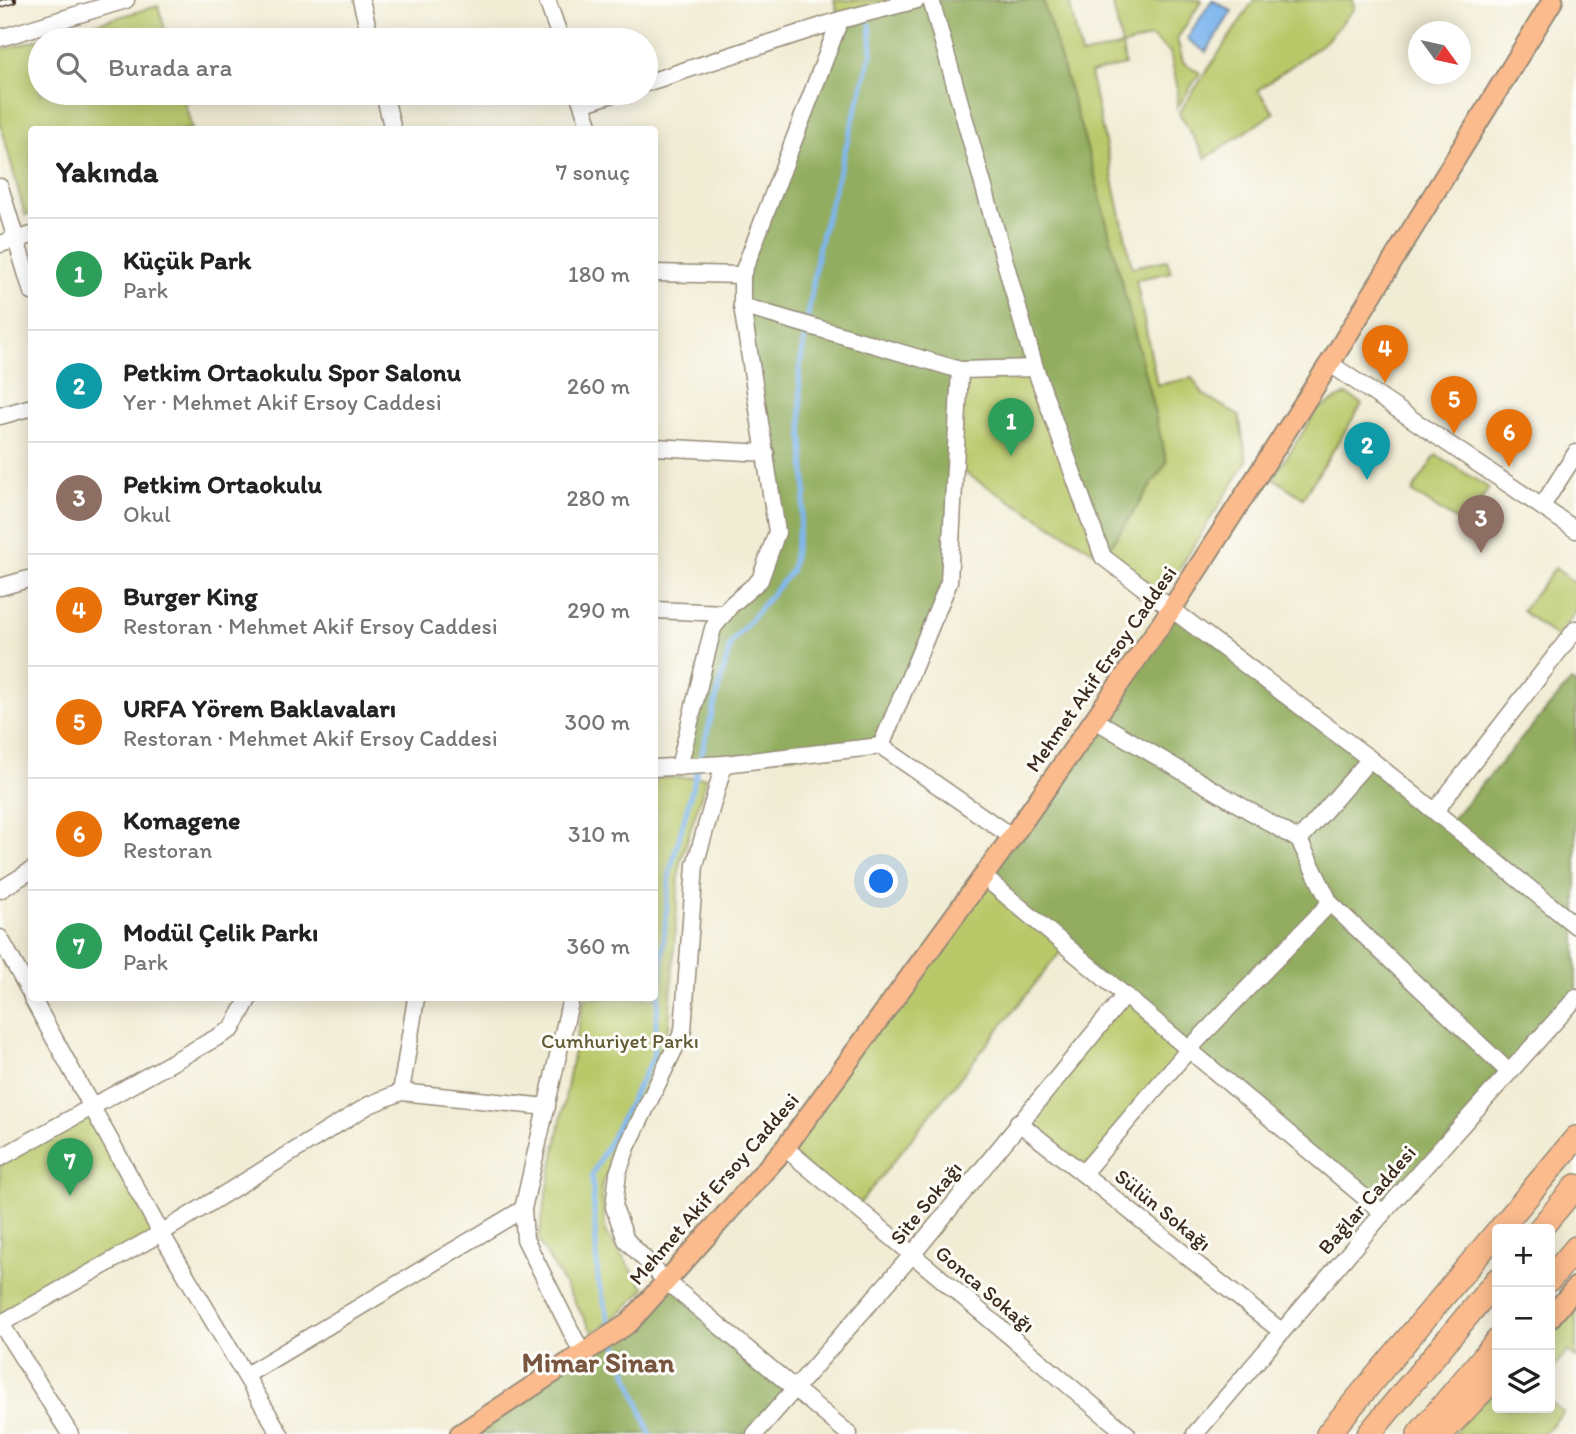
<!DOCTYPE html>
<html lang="tr">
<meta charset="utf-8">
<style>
body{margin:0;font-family:Itim,sans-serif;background:#f6f6f6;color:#222}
.controls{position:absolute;right:21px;bottom:21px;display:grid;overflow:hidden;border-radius:7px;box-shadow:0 4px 18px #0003}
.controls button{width:63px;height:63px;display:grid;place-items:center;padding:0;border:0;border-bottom:2px solid #e0e0e0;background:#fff;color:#222;font:35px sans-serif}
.compass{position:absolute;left:1408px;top:21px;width:63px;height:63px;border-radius:50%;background:#fff;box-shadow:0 4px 18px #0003;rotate:123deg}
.you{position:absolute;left:882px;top:882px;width:24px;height:24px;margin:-18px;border:5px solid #fff;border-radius:50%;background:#1a73e8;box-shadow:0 0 0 10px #1a73e833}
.badge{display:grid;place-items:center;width:46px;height:46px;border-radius:50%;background:#7c3aed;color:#fff;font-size:23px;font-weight:700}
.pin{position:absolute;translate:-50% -58px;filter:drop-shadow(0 2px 4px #0008)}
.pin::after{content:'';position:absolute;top:37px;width:24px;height:21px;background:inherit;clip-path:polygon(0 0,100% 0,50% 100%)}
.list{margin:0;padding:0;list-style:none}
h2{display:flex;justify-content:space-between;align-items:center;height:91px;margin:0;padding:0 28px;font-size:30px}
h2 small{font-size:23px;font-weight:400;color:#767676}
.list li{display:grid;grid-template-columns:46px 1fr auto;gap:21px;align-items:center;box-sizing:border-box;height:112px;padding:0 28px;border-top:2px solid #e0e0e0}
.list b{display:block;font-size:26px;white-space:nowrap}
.list p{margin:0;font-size:23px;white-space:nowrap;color:#767676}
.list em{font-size:23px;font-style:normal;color:#767676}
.icon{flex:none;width:38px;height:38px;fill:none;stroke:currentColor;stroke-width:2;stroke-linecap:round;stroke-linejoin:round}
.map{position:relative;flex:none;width:1576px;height:1434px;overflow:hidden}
.search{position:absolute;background:#fff;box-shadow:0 4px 18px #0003;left:28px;top:28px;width:630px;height:77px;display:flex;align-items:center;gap:18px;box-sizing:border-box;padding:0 24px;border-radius:38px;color:#767676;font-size:26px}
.panel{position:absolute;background:#fff;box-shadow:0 4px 18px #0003;left:28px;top:126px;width:630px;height:875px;border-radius:7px}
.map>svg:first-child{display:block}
</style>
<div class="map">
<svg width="1576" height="1434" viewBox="0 0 1576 1434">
<rect width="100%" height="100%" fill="#fdfcf7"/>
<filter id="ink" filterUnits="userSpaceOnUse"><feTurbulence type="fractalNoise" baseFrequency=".0143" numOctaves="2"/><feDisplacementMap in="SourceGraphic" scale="14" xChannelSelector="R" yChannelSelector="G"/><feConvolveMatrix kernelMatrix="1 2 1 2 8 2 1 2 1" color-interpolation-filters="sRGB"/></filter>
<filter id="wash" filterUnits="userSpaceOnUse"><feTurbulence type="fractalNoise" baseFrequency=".00686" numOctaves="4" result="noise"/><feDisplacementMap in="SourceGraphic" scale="28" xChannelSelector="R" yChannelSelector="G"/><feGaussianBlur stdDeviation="1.57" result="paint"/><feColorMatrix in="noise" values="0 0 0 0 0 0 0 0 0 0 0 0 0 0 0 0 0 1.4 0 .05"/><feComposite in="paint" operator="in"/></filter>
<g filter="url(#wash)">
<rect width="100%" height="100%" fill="#f1ecd4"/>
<g fill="#b9c96b" stroke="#7a7a44" stroke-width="2">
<path d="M834,0H917L840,20Z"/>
<path d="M1038,0H1069L1081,55L1122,46L1112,0H1202L1177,39L1183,62L1200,73L1177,108V85L1170,52L1151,37L1122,46L1125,65L1090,73L1132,267L1167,260L1171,272L1136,280L1157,385L1192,378L1203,394L1239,416L1247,461L1159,601L1103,557L955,467L960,370Z"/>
<path d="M1254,0H1353L1354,9L1326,41L1258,90L1274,113L1206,158L1179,113Z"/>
<path d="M158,6L168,40H40V93H182L192,129L32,130L31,213L25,215L0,122V50Z"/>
<path d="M1347,394L1362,404L1303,498L1273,478L1318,409Z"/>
<path d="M1436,455L1489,488L1465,526L1412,492Z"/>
<path d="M1555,568L1576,584V612L1556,637L1522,611Z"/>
<path d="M707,777L680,863L669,1025L657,1066L601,1186L606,1234L645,1288L623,1311L593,1333L538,1240L584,998H654L655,778Z"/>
<path d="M983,876L1066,945L856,1208L785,1148Z"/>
<path d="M1125,995L1190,1048L1083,1173L1018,1122Z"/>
<path d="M91,1106L161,1233L0,1322V1158Z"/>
<path d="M1576,1287V1358L1568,1351L1550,1372V1318Z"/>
<path d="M1497,1381V1408H1550V1401L1563,1412L1544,1434H1453Z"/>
</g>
<g fill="#92ad5f" stroke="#666c3e" stroke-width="2">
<path d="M917,0H1043L1093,168L1167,462L1103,557L1035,368L961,370L949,582L881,746L679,767L713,628L760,580L777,532L742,275L840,20Z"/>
<path d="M1171,610L1449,823L1571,681L1576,684V998L1383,1213L983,876Z"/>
<path d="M666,1281L795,1388L755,1434H460L606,1340Z"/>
</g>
<path fill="#7eb6ee" stroke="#5c7086" stroke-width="2" d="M1212,0L1232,11L1206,52L1187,39Z"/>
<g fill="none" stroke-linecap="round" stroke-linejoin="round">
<g stroke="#7eb6ee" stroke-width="5">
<path d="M612,1330L598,1280L592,1175L653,1058L670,872L731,643L791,571L806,492L799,373L819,245L872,52L870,24"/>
<path d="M615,1339L650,1434"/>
</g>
</g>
</g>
<g filter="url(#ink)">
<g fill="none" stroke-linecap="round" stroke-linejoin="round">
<defs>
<g id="minor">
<path d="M361,0L371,40"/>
<path d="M547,0L561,40"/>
<path d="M931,0L1035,368L1103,557L1370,759L1576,926"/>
<path d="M0,38L126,0"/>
<path d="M646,83L840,20L917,0"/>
<path d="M384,93L393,130"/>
<path d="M578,93L591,130"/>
<path d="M582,104L616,93"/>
<path d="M0,187L32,292"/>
<path d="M0,244L32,235"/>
<path d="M654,273L742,275"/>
<path d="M742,306L960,370L1035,368"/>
<path d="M1329,363L1576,530"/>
<path d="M0,416L32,407"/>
<path d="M654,447L766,453"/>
<path d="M1542,506L1576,453"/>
<path d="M0,587L32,578"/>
<path d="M654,610L725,613"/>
<path d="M1095,720L1299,840L1330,903"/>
<path d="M881,746L949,582L960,370"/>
<path d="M724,764L695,865L683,1031L627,1147L618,1173L614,1207L626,1240L666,1281L849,1434"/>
<path d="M679,767L713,628L730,606L760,580L777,532L742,306V275L840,20"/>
<path d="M654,768L724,764L881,746L1012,837"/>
<path d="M1435,811L1576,629"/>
<path d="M1299,840L1370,759"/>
<path d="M983,876L1383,1213"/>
<path d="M0,890L32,870"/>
<path d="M0,938L32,996"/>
<path d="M32,998L161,1233L280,1434"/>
<path d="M571,998L523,1209L525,1239L583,1355"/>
<path d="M401,1092L416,998"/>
<path d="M1018,1122L1281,1331"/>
<path d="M785,1148L1127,1434"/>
<path d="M0,1158L232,1029L249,998"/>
<path d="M1083,1173L1190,1048L1330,903L1509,1072"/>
<path d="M0,1322L70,1434"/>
<path d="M0,1324L161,1233L369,1105L401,1092L547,1107"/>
<path d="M246,1375L523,1209"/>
<path d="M755,1434L912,1255L1125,995"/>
<path d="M1195,1434L1383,1213L1576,998"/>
</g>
<g id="major">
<path d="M1550,1318L1576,1287"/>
<path d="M460,1434L629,1323L785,1148L1012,837L1171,610L1335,355L1553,0"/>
</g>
<g id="highway">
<path d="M1500,1229L1576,1138"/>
<path d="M1540,1229L1576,1186"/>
<path d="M1550,1279L1576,1248"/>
<path d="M1328,1434L1497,1232"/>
<path d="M1369,1434L1497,1280"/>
<path d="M1419,1434L1497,1341"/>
<path d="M1441,1434L1497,1376"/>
</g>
</defs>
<use href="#minor" stroke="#968b79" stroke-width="19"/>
<use href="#major" stroke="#968b79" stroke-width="23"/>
<use href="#highway" stroke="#968b79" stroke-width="26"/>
<use href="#minor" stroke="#fff" stroke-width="16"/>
<use href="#major" stroke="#fbbb8d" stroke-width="19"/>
<use href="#highway" stroke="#fbbb8d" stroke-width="23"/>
<defs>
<path id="rail" d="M0,4L13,0"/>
</defs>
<use href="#rail" stroke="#3b2a1e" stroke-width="8"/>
<use href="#rail" stroke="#fdfcf7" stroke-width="5" stroke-dasharray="16" stroke-linecap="butt"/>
</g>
</g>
<g text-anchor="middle" stroke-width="6" stroke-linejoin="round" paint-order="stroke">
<g font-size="21" fill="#3b2a1e" stroke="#fdfcf7">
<text transform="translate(1101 669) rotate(-55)" y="7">Mehmet Akif Ersoy Caddesi</text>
<text transform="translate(714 1189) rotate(-49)" y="7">Mehmet Akif Ersoy Caddesi</text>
<text transform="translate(1367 1200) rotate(-49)" y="7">Bağlar Caddesi</text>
<text transform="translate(926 1203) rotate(-51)" y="7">Site Sokağı</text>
<text transform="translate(1163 1210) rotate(39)" y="7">Sülün Sokağı</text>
<text transform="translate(985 1289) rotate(40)" y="7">Gonca Sokağı</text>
</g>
<g font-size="21" fill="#615a35" stroke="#fdfcf7">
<text x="620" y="1048">Cumhuriyet Parkı</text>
</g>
<g font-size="28" font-weight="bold" fill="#785640" stroke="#fdfcf7">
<text x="598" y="1372">Mimar Sinan</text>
</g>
</g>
</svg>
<div class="controls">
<button>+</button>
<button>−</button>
<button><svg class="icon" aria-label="layers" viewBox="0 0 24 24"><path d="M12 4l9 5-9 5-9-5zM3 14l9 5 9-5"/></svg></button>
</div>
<svg class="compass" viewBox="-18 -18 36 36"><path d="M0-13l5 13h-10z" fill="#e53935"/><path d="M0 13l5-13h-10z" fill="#767676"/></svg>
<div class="you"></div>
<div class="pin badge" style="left:1011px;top:456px;background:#2e9e5b">1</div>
<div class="pin badge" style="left:1367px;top:480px;background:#0f9aa8">2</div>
<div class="pin badge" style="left:1481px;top:553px;background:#8d6e63">3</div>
<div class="pin badge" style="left:1385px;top:383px;background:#e8710a">4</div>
<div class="pin badge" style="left:1454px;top:434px;background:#e8710a">5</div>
<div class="pin badge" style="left:1509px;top:467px;background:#e8710a">6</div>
<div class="pin badge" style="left:70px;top:1196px;background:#2e9e5b">7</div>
<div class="search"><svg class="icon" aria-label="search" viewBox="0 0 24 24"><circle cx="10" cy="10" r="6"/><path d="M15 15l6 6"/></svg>Burada ara</div>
<section class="panel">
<h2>Yakında<small>7 sonuç</small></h2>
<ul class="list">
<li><span class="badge" style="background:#2e9e5b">1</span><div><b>Küçük Park</b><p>Park</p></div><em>180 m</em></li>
<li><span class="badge" style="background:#0f9aa8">2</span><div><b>Petkim Ortaokulu Spor Salonu</b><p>Yer · Mehmet Akif Ersoy Caddesi</p></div><em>260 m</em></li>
<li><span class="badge" style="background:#8d6e63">3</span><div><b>Petkim Ortaokulu</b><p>Okul</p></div><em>280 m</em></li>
<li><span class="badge" style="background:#e8710a">4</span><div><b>Burger King</b><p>Restoran · Mehmet Akif Ersoy Caddesi</p></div><em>290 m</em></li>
<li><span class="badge" style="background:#e8710a">5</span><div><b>URFA Yörem Baklavaları</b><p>Restoran · Mehmet Akif Ersoy Caddesi</p></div><em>300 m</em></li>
<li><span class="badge" style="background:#e8710a">6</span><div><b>Komagene</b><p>Restoran</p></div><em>310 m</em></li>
<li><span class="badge" style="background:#2e9e5b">7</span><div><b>Modül Çelik Parkı</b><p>Park</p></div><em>360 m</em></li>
</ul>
</section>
</div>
